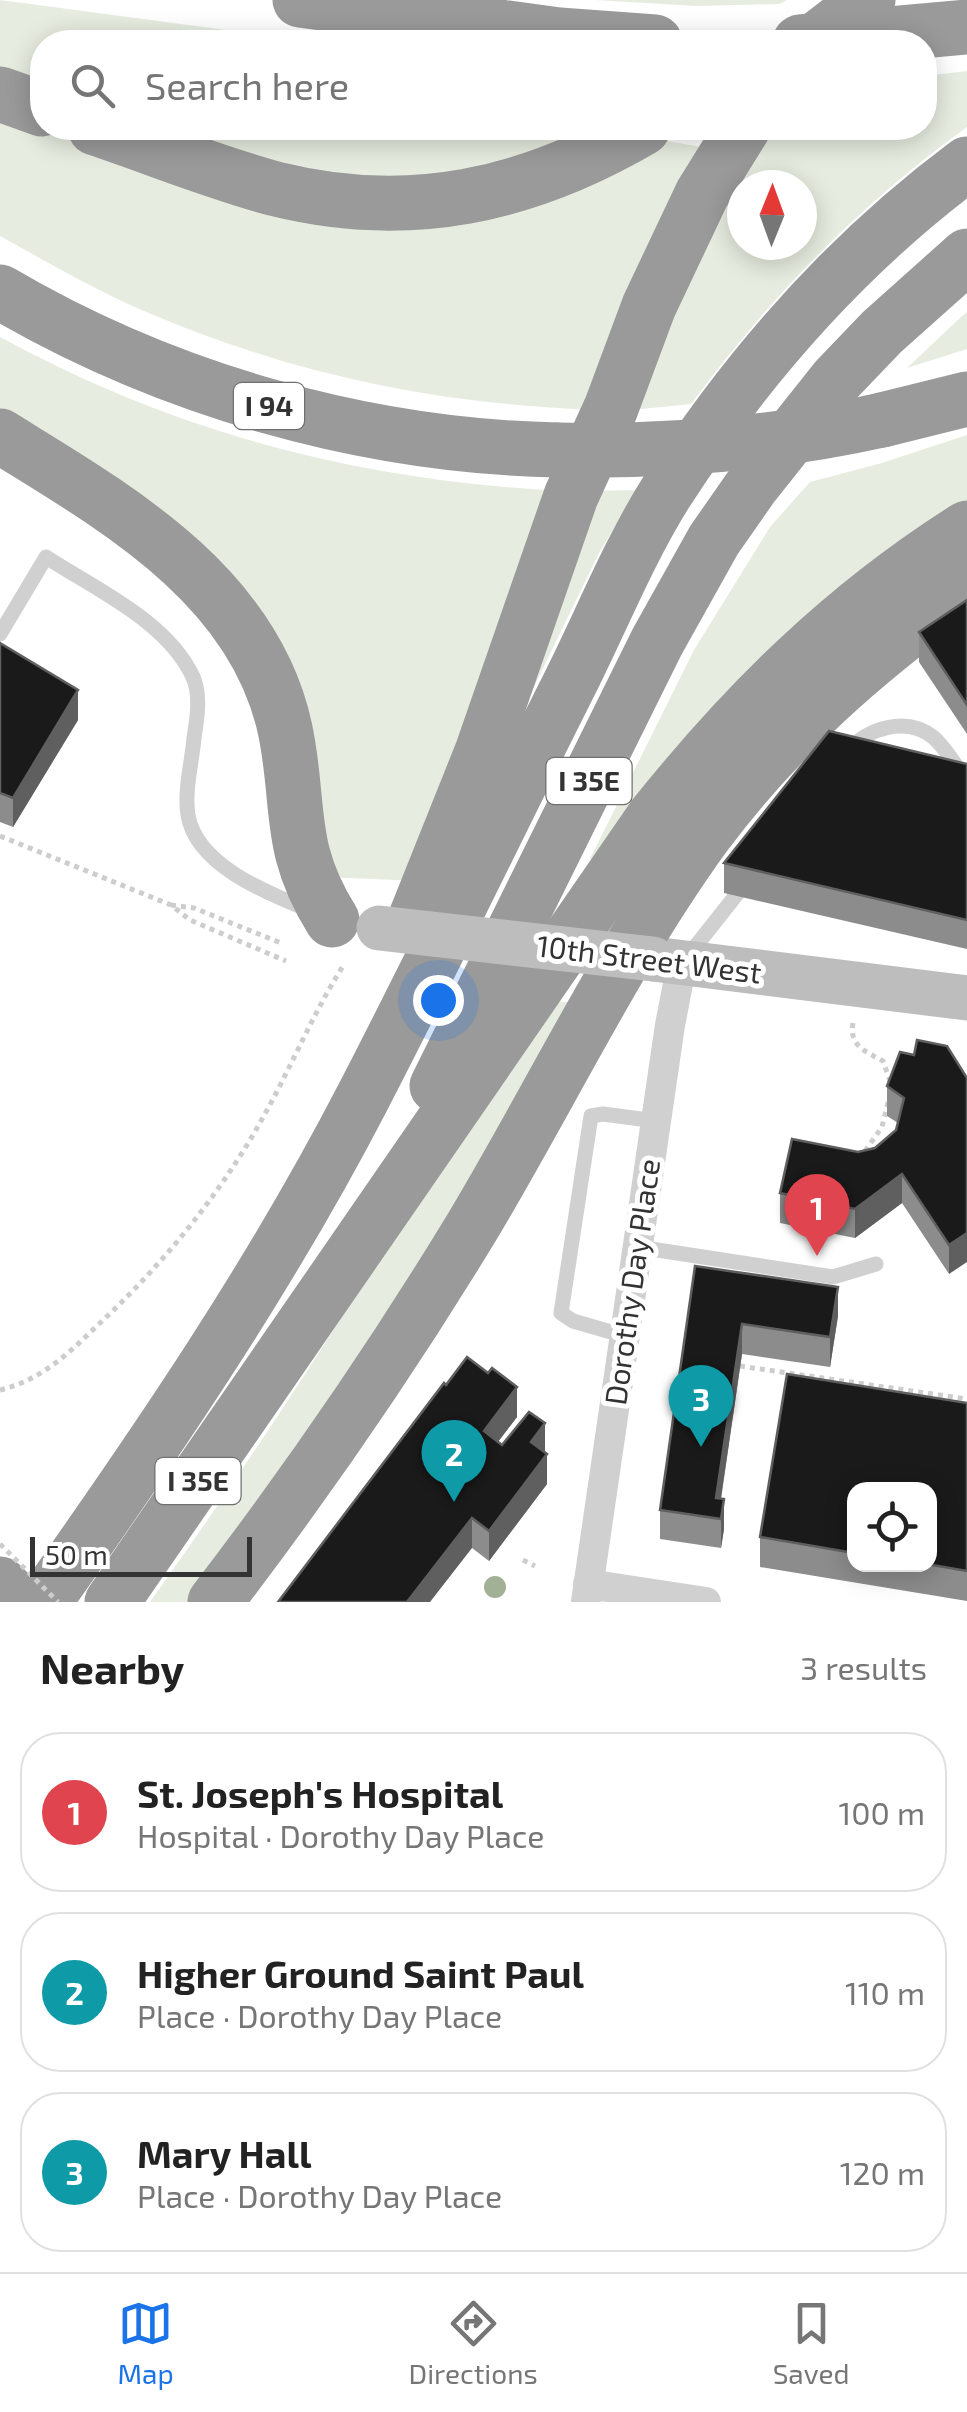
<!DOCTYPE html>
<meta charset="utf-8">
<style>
body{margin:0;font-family:"Exo 2",sans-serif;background:#f2f2f2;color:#222}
.controls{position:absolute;right:30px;bottom:30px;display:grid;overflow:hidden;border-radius:20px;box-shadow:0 5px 25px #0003}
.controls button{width:90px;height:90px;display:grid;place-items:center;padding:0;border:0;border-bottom:2px solid #e0e0e0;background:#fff;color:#222;font:50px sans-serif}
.compass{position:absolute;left:727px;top:170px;width:90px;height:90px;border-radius:50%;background:#fff;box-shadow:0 5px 25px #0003;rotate:1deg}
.scale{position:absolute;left:30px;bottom:25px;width:222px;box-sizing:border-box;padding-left:10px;border:5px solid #333;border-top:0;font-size:28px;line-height:35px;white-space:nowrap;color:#333;-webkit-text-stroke:8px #fff;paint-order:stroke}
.you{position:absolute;left:438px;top:1000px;width:35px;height:35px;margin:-25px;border:8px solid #fff;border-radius:50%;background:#1a73e8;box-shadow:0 0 0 15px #1a73e833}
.badge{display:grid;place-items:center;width:65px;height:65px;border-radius:50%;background:#1a73e8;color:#fff;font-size:32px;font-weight:700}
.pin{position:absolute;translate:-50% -82px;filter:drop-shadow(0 2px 5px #0008)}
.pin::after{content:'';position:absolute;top:52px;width:35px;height:30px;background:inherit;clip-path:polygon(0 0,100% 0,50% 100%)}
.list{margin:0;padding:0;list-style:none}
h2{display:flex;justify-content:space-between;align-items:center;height:130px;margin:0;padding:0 40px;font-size:42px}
h2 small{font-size:32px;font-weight:400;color:#767676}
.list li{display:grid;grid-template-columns:65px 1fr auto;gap:30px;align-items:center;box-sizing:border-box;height:160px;margin:0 20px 20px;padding:0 20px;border:2px solid #e0e0e0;border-radius:40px}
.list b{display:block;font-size:38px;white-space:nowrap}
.list p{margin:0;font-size:32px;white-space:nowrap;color:#767676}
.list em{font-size:32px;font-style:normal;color:#767676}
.icon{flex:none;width:55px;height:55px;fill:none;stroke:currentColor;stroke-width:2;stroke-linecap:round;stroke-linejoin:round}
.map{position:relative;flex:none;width:967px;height:1602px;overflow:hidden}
.search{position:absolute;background:#fff;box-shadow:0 5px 25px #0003;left:30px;right:30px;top:30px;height:110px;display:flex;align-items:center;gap:25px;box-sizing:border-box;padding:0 35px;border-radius:40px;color:#767676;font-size:38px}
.sheet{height:670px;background:#fff}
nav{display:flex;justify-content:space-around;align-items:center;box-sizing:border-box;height:140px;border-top:2px solid #e0e0e0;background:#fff;font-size:28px;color:#767676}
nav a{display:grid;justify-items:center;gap:5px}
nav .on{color:#1a73e8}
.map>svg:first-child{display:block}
</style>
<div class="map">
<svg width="967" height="1602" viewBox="0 0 967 1602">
<rect width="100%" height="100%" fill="#fff"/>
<g fill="#e6ecdf" fill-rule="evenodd">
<path d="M0,0L317,42H42V90L0,75Z"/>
<path d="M595,0H787L779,4L697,6Z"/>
<path d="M967,71V127C860,204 769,298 691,404L621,411L752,128H924L925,76ZM742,185H802V245H742Z"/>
<path d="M0,102L42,128H69L305,203L648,138L702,147L595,410C440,404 300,376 156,316C102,294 51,264 0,236Z"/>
<path d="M150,128H598L477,175L339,181Z"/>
<path d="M967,312V349L907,368L961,317Z"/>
<path d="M0,337C179,434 357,480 560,491L423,881L322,877L276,668L0,420Z"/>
<path d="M967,435V517L605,868L590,859L694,650L770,527L810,482L882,463Z"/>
<path d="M636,490L598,555L529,697L587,491Z"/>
<path d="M543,1000L575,1003L479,1180L192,1602H150C290,1407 414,1202 543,1000Z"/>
</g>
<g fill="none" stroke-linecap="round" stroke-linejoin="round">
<g stroke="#cdcdcd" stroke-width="5" stroke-dasharray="5 5" stroke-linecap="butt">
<path d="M0,836L171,905L190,920L286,961"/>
<path d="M171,905L194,908L281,943"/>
<path d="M853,1023C849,1046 865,1051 883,1061L890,1081"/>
<path d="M865,1151L882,1127L888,1102"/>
<path d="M740,1366L967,1399"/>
<path d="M0,1390C42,1380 70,1352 100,1323C162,1265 219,1196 261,1121C290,1070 312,1015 343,966"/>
<path d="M523,1560L535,1566"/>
</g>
<g stroke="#d0d0d0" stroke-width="15">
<path d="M0,634L46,557C95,589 167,621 193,677C201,695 197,720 194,738C192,762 184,791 188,815C196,865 267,893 309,910"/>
<path d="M848,751C868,728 906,716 933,737C946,748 957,768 967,781"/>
<path d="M688,956L748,880"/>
<path d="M638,1247L833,1277L876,1264"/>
<path d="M625,1336L573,1321L561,1313L591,1116L603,1114L656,1121"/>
</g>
<g stroke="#d0d0d0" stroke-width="30">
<path d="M588,1584L706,1602"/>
<path d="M586,1602L670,1025L682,963"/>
</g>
<path stroke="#bdbdbd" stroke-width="45" d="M653,959L967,998"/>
<g stroke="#9a9a9a" stroke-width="55">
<path d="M300,0L559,35L655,42"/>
<path d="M800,42L967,27"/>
<path d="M0,94L42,109"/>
<path d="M95,128C155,148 215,173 276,189C409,222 527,196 643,128"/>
<path d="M0,292C167,390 364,446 557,450"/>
<path d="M882,420L967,399"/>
<path d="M0,436C115,507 254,585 285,729C301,805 286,847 332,920"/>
<path d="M414,922L482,752L571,496L611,408L649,306L702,194L743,128"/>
<path d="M437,1086L657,642L714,540L751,487L836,380L882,332L967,256"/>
<path d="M0,1584L18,1602"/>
<path d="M44,1602C159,1439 271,1275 363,1097C433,962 499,824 568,687C600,624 627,555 665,494C746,368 846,254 967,164"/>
<path d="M112,1602L653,818C745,703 842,607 967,528"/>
<path d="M215,1602C307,1482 393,1357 472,1227C550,1097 615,959 704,836C777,737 868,658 967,587"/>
</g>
<path stroke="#cdcdcd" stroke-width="5" stroke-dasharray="5 5" stroke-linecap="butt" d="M0,1544L58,1602"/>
<path stroke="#bdbdbd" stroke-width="45" d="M379,928L653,959"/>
<g stroke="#9a9a9a" stroke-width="55">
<path d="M813,42L868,0"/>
<path d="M557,450C667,452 775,444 882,420"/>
</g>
</g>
<circle fill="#a2b095" cx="495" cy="1587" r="11"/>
<g fill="#8c8c8c" fill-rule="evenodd">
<path d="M967,600V734L919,662V632Z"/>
<path d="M0,643L78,720L13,827L0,822Z"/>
<path d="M967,764V949L724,893V863Z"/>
<path d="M967,1078L949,1274L902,1203L855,1238L780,1223V1193L858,1152L875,1148L896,1130L898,1123L887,1116V1086Z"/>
<path d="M695,1266L838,1316L830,1367L742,1354L721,1499L724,1529L721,1548L660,1539V1510Z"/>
<path d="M488,1373L517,1417L498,1442L502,1445L545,1452L547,1484L489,1561L472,1548L446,1385Z"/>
<path d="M967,1403V1601L760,1567V1537ZM854,1490L930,1564H854Z"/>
</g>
<g fill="#5f5f5f">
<path d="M78,690V720L13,827V798Z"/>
<path d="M902,1174V1203L855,1238V1209Z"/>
<path d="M967,1233V1262L949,1274V1245Z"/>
<path d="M838,1287V1316L830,1367V1337Z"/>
<path d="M742,1324V1354L718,1518L716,1498Z"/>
<path d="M517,1387V1417L484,1460V1431Z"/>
<path d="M545,1423V1453L531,1442Z"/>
<path d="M547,1454V1484L489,1561V1531Z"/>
<path d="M724,1499V1529L721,1548V1519Z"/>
<path d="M472,1518V1548L430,1602H407Z"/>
</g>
<g fill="#1a1a1a" stroke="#5f5f5f" stroke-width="2.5">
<path d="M967,600V705L919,632Z"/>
<path d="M0,643L78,690L13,798L0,793Z"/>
<path d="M829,731L967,764V920L724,863Z"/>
<path d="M917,1040L947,1046L967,1078V1233L949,1245L902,1174L855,1209L780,1193L792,1139L858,1152L875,1148L896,1130L904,1098L887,1086L900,1052L914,1055Z"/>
<path d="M695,1266L838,1287L830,1337L742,1324L716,1498L724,1499L721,1519L660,1510Z"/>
<path d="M467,1357L488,1373L492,1368L517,1387L484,1431L502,1445L529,1412L545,1423L531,1442L547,1454L489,1531L472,1518L407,1602H278L444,1383L446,1385Z"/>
<path d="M787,1374L967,1403V1571L927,1564H930V1490H854V1553L760,1537Z"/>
</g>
<g text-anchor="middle" stroke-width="10" stroke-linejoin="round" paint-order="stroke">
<g fill="#fff" stroke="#707070" stroke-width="2.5">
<rect x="234" y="383" width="70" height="46" rx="8"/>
<rect x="546.5" y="758" width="85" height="46" rx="8"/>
<rect x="155.5" y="1458" width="85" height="46" rx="8"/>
</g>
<g font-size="28" font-weight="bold" fill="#333">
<text x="269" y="416">I 94</text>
<text x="589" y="791">I 35E</text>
<text x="198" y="1491">I 35E</text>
</g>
<g font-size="30" fill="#333" stroke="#fff">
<text transform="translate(649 960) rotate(7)" y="10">10th Street West</text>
<text transform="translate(633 1282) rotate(-82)" y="10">Dorothy Day Place</text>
</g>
</g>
</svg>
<div class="controls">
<button><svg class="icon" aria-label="locate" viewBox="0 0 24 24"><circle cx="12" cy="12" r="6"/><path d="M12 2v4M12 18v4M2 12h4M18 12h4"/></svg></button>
</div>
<svg class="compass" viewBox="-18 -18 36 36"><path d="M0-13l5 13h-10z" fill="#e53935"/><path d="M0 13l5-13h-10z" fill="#767676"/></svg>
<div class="scale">50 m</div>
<div class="you"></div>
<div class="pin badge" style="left:817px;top:1256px;background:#e0444e">1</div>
<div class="pin badge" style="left:454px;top:1502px;background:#0f9aa8">2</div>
<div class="pin badge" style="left:701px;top:1447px;background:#0f9aa8">3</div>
<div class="search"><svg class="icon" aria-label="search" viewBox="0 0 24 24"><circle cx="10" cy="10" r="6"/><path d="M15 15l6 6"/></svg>Search here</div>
</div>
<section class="sheet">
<h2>Nearby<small>3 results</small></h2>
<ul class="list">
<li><span class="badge" style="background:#e0444e">1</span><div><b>St. Joseph's Hospital</b><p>Hospital · Dorothy Day Place</p></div><em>100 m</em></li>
<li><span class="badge" style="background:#0f9aa8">2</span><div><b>Higher Ground Saint Paul</b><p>Place · Dorothy Day Place</p></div><em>110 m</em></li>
<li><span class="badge" style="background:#0f9aa8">3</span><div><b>Mary Hall</b><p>Place · Dorothy Day Place</p></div><em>120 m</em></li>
</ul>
</section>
<nav>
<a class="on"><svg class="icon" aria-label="map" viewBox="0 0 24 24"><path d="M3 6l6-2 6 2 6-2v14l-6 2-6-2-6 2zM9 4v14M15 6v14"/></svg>Map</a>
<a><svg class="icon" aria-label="directions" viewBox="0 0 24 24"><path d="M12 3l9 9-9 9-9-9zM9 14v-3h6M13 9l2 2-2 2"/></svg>Directions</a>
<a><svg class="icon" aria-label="saved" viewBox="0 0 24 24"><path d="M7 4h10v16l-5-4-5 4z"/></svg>Saved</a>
</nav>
